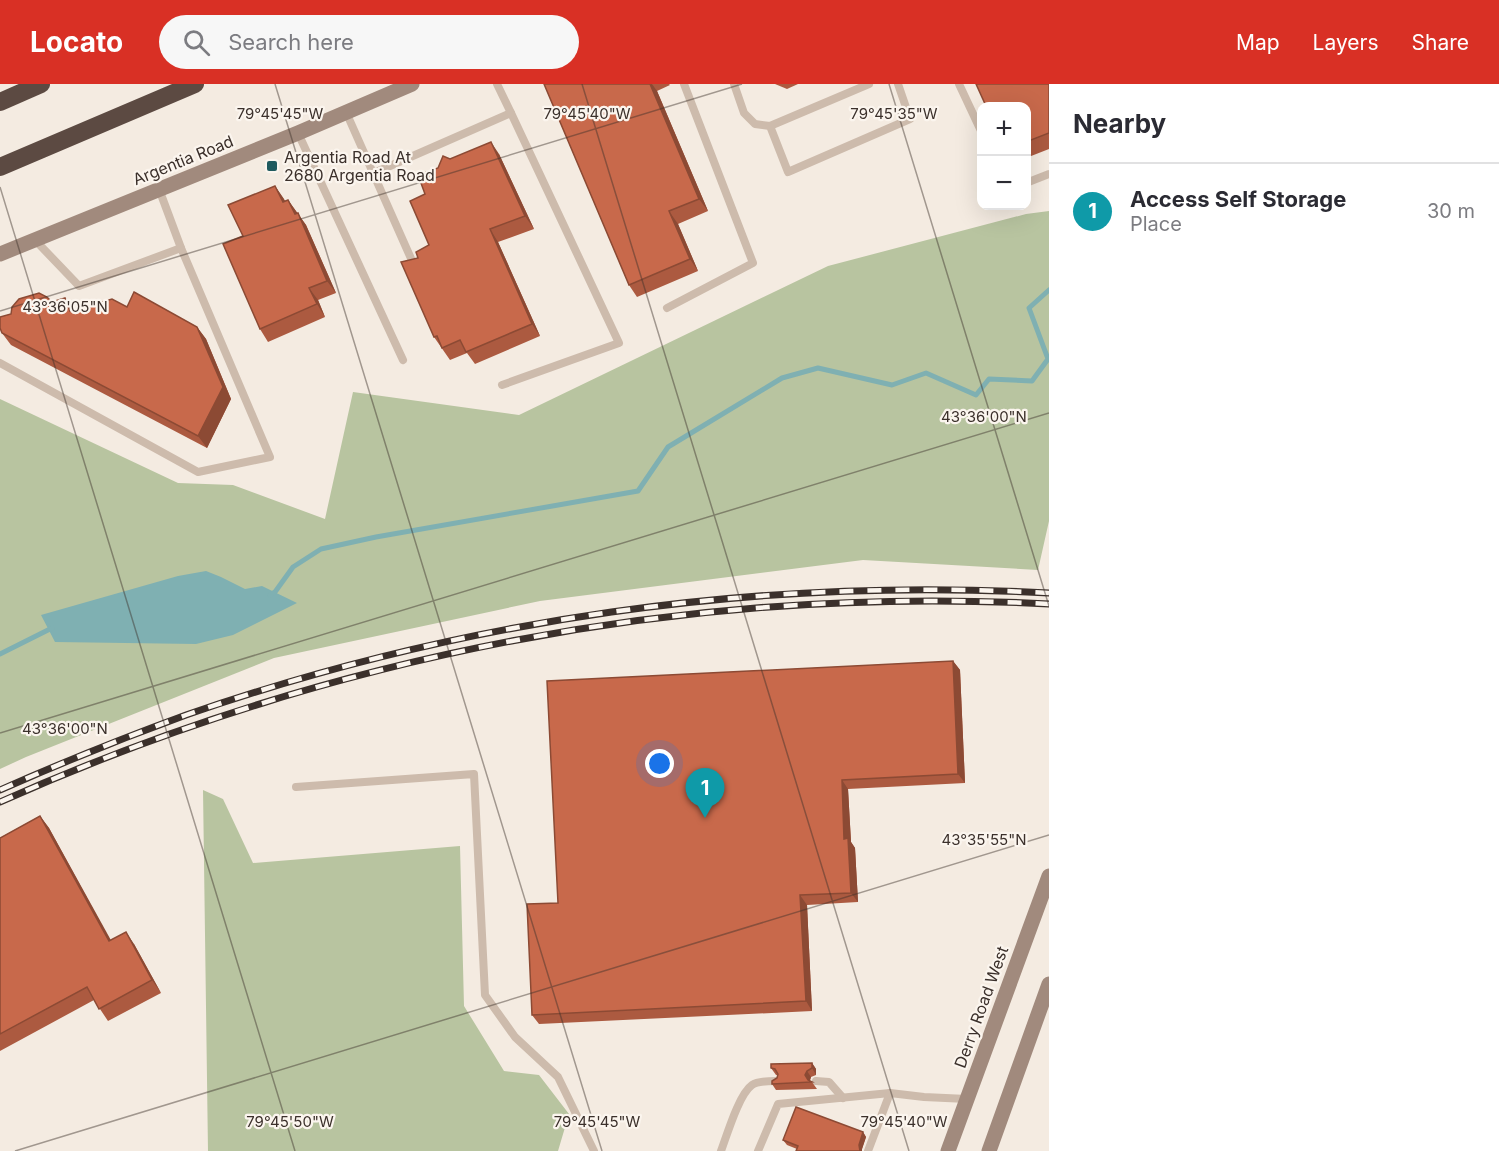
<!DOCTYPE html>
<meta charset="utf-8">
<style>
body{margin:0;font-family:Inter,sans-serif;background:#f7f7f7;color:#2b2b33}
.controls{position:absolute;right:18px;top:18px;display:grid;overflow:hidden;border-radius:12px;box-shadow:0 6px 24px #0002}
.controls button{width:54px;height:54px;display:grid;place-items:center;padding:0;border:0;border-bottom:2px solid #e1e1e2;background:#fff;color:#2b2b33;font:30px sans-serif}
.you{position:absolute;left:660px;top:680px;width:21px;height:21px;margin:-15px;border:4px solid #fff;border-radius:50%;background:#1a73e8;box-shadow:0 0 0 9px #1a73e833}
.badge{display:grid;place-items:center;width:39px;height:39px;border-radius:50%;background:#d93025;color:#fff;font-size:20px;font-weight:700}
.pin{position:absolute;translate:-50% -50px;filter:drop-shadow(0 2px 3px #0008)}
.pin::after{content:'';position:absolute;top:32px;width:21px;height:18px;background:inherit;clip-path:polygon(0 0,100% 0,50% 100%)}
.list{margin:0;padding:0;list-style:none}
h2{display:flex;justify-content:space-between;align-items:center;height:78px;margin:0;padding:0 24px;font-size:26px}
h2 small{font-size:20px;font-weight:400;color:#7c7c81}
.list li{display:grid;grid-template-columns:39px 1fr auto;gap:18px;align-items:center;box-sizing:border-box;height:96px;padding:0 24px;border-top:2px solid #e1e1e2}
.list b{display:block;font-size:22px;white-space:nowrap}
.list p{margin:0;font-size:20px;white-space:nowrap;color:#7c7c81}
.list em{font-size:20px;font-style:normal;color:#7c7c81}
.icon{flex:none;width:33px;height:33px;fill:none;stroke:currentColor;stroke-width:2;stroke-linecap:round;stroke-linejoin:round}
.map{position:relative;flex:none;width:1049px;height:1067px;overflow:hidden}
header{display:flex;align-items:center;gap:36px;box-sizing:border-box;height:84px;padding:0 30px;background:#d93025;color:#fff}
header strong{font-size:28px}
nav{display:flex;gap:33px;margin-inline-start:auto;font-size:21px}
.search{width:420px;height:54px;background:#f7f7f7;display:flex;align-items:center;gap:15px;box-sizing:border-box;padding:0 21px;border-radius:33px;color:#7c7c81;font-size:22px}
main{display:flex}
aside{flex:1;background:#fff}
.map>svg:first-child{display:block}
</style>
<header>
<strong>Locato</strong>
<div class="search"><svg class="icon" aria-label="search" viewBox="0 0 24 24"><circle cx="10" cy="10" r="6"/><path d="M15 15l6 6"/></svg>Search here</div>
<nav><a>Map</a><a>Layers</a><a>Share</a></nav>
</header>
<main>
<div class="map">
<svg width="1049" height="1067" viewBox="0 0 1049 1067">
<rect width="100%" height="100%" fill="#f4ebe1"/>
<g fill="#b8c4a0">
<path d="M1049,127V437L1038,486L863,476L540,517L274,574L26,673L0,685V315L178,399L233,401L325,435L353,308L519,331L828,182L1026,130Z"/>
<path d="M203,706L223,715L253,779L460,762L464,922L504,987L539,991L569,1030L558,1067H208Z"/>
</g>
<path fill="#7fb0b2" d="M206,487L221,493L245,505L262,502L297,519L233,551L196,560L55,558L41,531L178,492Z"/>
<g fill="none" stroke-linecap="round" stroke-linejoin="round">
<g stroke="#7fb0b2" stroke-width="5">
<path d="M270,511L275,508L293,483L321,465L376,453L638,407L668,363L782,294L818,284L892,301L926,289L976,311L989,295L1032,297L1048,275L1029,224L1049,206"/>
<path d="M0,570L52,544"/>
</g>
<g stroke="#cdbbac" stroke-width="8">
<path d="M734,0L744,29L755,40L770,42L788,88L910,35L898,0"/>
<path d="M959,0L982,49"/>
<path d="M346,28L413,179"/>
<path d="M770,42L869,0"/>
<path d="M298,49L403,276"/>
<path d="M374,89L511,29L497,0"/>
<path d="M1026,99L1049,90"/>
<path d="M35,156L79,202L181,164"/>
<path d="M667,224L753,179L684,0"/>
<path d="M0,279L198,388L270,373L181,164L159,105"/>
<path d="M502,301L619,259L511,29"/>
<path d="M296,703L474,690L485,911L515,953L558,993L594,1067"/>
<path d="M816,997L829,998L843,1014"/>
<path d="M721,1067C727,1051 739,1010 752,1001C758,997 768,997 776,997"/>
<path d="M758,1067L778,1020L890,1009L924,1013L967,1015"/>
<path d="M868,1067L890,1009"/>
</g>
<g stroke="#a18a7d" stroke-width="15">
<path d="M0,170L298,49L412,0"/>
<path d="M948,1067L1049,792"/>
<path d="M989,1067L1049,900"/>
</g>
<g stroke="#5c4a42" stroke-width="18">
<path d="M0,18L41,0"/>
<path d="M0,83L195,0"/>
</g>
<defs>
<g id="rail">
<path d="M0,706C61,679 123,654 186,631C462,535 757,493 1049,509"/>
<path d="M0,718C329,571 689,501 1049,520"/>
</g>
</defs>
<use href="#rail" stroke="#3b302b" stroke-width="7"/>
<use href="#rail" stroke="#fbf5ee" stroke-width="4.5" stroke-dasharray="14" stroke-linecap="butt"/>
</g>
<g fill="#ac5a40">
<path d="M544,0H669L670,1L657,7L708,127L678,140L698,187L637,213L629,201Z"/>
<path d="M775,0H798L787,5Z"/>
<path d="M1049,0V65L1026,74V22Z"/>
<path d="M499,70L534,145L498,158L540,252L475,280L467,269L450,276L434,253L418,174L429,161L425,110L438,84L450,75Z"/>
<path d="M275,102L285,117L288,116L306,141L336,209L318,216L325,233L268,258L260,245L243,152Z"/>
<path d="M52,218L74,226L127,223L197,243L206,255L231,315L207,364L11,261L2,249L11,230Z"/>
<path d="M953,577L960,586L965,699L848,705L851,758L855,764L858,818L807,821L812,927L539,940L532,931L558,819Z"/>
<path d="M40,732L49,744L110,856L134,860L161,909L108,937L94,916L0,967V754Z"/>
<path d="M812,979L816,985V991L811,993L810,997L812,998L817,1005L776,1006L772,1000L777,994L778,991H776L771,984Z"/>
<path d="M863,1048L866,1053L862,1065V1067H796L797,1065L787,1061L783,1056Z"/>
</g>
<g fill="#8c4a34">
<path d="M650,0H652L657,7L708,127L699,115Z"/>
<path d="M491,58L499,70L534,145L525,132Z"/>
<path d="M275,102L284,115L291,130L283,118Z"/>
<path d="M288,116L306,141L336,209L327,197Z"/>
<path d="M669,127L678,140L698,187L690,175Z"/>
<path d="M490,145L498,158L540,252L532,240Z"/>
<path d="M309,204L318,216L325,233L317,220Z"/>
<path d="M65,214L74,226L70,227Z"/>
<path d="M197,243L206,255L231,315L207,364L198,352Z"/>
<path d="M953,577L960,586L965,699L958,690Z"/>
<path d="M842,696L848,705L851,758L855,764L858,818L851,809L844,755Z"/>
<path d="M40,732L49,744L118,869L109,857Z"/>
<path d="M800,811L807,821L812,927L806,917Z"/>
<path d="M126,848L134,860L161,909L152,896Z"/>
<path d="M812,979L816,985V991L812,984Z"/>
<path d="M807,987L811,993L809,998L805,991Z"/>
<path d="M863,1048L866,1053L862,1065V1067H860L859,1061Z"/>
</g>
<g fill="#c8694b" stroke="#8c4a34" stroke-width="1.5">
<path d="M544,0H650L699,115L669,127L690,175L629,201Z"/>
<path d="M976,0H1049V49L1026,58V22H986Z"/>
<path d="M491,58L525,132L490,145L532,240L466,268L460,256L442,264L437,252L434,253L401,178L418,174L416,168L429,161L410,117L425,110L418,91L438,84L443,72L450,75Z"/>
<path d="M275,102L283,118L288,116L295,130L298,129L327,197L309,204L317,220L260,245L223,160L243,152L228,121Z"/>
<path d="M134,208L197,243L223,303L198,352L2,249L0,244V233L11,230L12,223L19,215L39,209L47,213L52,218L65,214L70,227L112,215L127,223Z"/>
<path d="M953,577L958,690L842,696L844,755L848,754L851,809L800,811L806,917L532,931L527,820L558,819L547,597Z"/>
<path d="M40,732L109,857L126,848L152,896L99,925L87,903L0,950V754Z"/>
<path d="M812,979V984L807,987L805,991L808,996L812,998L772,1000V997L777,994L778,990L775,985L771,984V980Z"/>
<path d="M796,1023L863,1048L859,1061L860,1067H796L798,1062L783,1056Z"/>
</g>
<path fill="none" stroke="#3b302b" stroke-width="1.5" stroke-opacity="0.45" d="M275,0L602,1067M582,0L909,1067M889,0L1049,522M0,103L295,1067M0,227L742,0M0,649L1049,329M15,1067L1049,751"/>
<rect fill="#1f5a5e" stroke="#fbf5ee" stroke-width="2" x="266" y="76" width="12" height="12" rx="3"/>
<g text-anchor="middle" stroke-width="4.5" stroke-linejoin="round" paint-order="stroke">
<g font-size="16" fill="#3b302b" stroke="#fbf5ee" text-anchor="start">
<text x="284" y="79">Argentia Road At<tspan x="284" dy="18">2680 Argentia Road</tspan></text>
</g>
<g font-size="16" fill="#3b302b" stroke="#fbf5ee">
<text transform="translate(183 76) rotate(-22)" y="6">Argentia Road</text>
<text transform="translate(981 923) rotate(-70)" y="6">Derry Road West</text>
</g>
</g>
<g font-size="15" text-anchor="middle" fill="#3b302b" stroke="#fbf5ee" stroke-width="4.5" stroke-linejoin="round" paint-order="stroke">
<text x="894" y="35">79°45'35"W</text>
<text x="280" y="35">79°45'45"W</text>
<text x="587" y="35">79°45'40"W</text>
<text x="65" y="228">43°36'05"N</text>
<text x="984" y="338">43°36'00"N</text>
<text x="65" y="650">43°36'00"N</text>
<text x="984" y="761">43°35'55"N</text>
<text x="290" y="1043">79°45'50"W</text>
<text x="597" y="1043">79°45'45"W</text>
<text x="904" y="1043">79°45'40"W</text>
</g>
</svg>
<div class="controls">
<button>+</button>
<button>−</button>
</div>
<div class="you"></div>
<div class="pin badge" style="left:705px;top:734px;background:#0f9aa8">1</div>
</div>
<aside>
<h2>Nearby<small></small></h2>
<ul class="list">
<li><span class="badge" style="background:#0f9aa8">1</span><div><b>Access Self Storage</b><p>Place</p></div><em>30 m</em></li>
</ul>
</aside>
</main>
